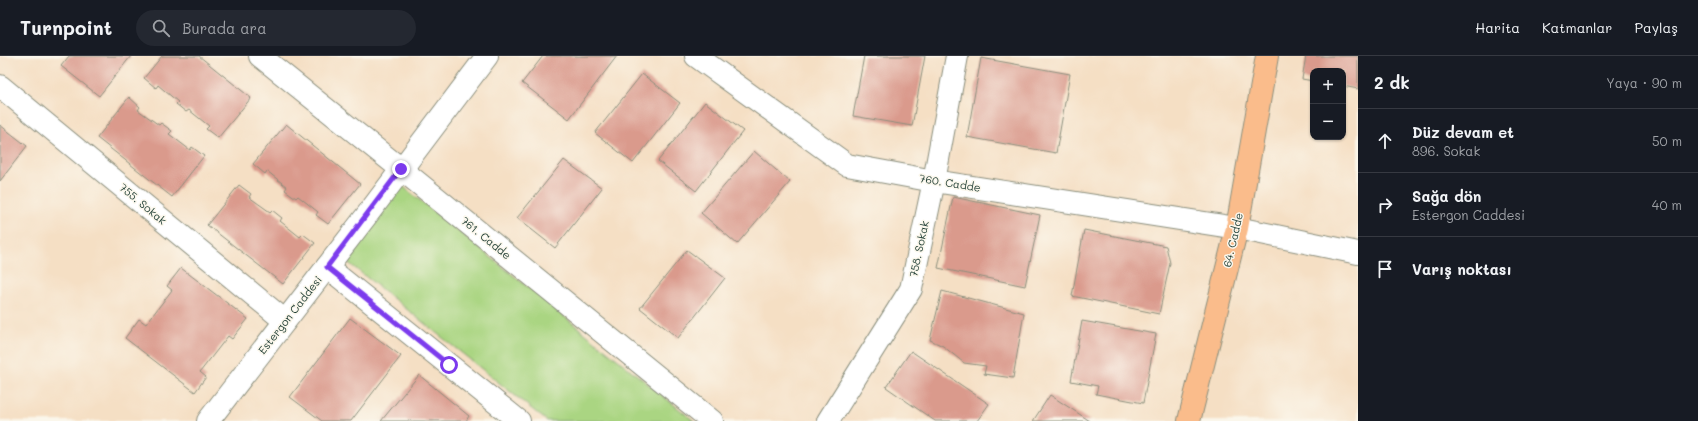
<!DOCTYPE html>
<html lang="tr">
<meta charset="utf-8">
<style>
body{margin:0;font-family:Mali,sans-serif;background:#242831;color:#f1f3f6}
.controls{position:absolute;right:12px;top:12px;display:grid;overflow:hidden;border-radius:8px;box-shadow:0 1px 3px #0004}
.controls button{width:36px;height:36px;display:grid;place-items:center;padding:0;border:0;border-bottom:1px solid #363941;background:#171b24;color:#f1f3f6;font:20px sans-serif}
.stop{position:absolute;width:12px;height:12px;margin:-9px;border:3px solid #7c3aed;border-radius:50%;background:#fff}
.stop.end{background:#7c3aed;border-color:#fff;box-shadow:0 1px 4px #0008}
.list{margin:0;padding:0;list-style:none}
h2{display:flex;justify-content:space-between;align-items:center;height:52px;margin:0;padding:0 16px;font-size:17px}
h2 small{font-size:13px;font-weight:400;color:#9ea1a6}
.list li{display:grid;grid-template-columns:26px 1fr auto;gap:12px;align-items:center;box-sizing:border-box;height:64px;padding:0 16px;border-top:1px solid #363941}
.list b{display:block;font-size:15px;white-space:nowrap}
.list p{margin:0;font-size:13px;white-space:nowrap;color:#9ea1a6}
.list em{font-size:13px;font-style:normal;color:#9ea1a6}
.icon{flex:none;width:22px;height:22px;fill:none;stroke:currentColor;stroke-width:2;stroke-linecap:round;stroke-linejoin:round}
.map{position:relative;flex:none;width:1358px;height:365px;overflow:hidden}
header{display:flex;align-items:center;gap:24px;box-sizing:border-box;height:56px;padding:0 20px;background:#171b24;border-bottom:1px solid #363941}
header strong{font-size:19px}
nav{display:flex;gap:22px;margin-inline-start:auto;font-size:14px}
.search{width:280px;height:36px;background:#242831;display:flex;align-items:center;gap:10px;box-sizing:border-box;padding:0 14px;border-radius:22px;color:#9ea1a6;font-size:15px}
main{display:flex}
aside{flex:1;background:#171b24}
.map>svg:first-child{display:block}
</style>
<header>
<strong>Turnpoint</strong>
<div class="search"><svg class="icon" aria-label="search" viewBox="0 0 24 24"><circle cx="10" cy="10" r="6"/><path d="M15 15l6 6"/></svg>Burada ara</div>
<nav><a>Harita</a><a>Katmanlar</a><a>Paylaş</a></nav>
</header>
<main>
<div class="map">
<svg width="1358" height="365" viewBox="0 0 1358 365">
<rect width="100%" height="100%" fill="#fbf7ec"/>
<filter id="ink" filterUnits="userSpaceOnUse"><feTurbulence type="fractalNoise" baseFrequency=".025" numOctaves="2"/><feDisplacementMap in="SourceGraphic" scale="8" xChannelSelector="R" yChannelSelector="G"/><feConvolveMatrix kernelMatrix="1 2 1 2 8 2 1 2 1" color-interpolation-filters="sRGB"/></filter>
<filter id="wash" filterUnits="userSpaceOnUse"><feTurbulence type="fractalNoise" baseFrequency=".012" numOctaves="4" result="noise"/><feDisplacementMap in="SourceGraphic" scale="16" xChannelSelector="R" yChannelSelector="G"/><feGaussianBlur stdDeviation="0.9" result="paint"/><feColorMatrix in="noise" values="0 0 0 0 0 0 0 0 0 0 0 0 0 0 0 0 0 1.4 0 .05"/><feComposite in="paint" operator="in"/></filter>
<g filter="url(#wash)">
<rect width="100%" height="100%" fill="#f5dfc4"/>
<path fill="#aad582" stroke="#64895b" d="M401,129L694,365H547L345,204Z"/>
<g id="blocks">
<g fill="#da9a8c">
<path d="M69,0H131L99,40L61,10Z"/>
<path d="M162,0H199L251,42L218,82L206,73L209,70L189,54L186,56L176,48L178,46L158,29L156,32L144,22Z"/>
<path d="M543,0H617L569,63L522,27Z"/>
<path d="M864,0H925L912,70L853,60Z"/>
<path d="M1306,0H1358V33L1343,30V15H1313V25L1302,23Z"/>
<path d="M981,2L1070,18L1056,97L967,81Z"/>
<path d="M642,18L680,47L633,107L595,77Z"/>
<path d="M129,41L140,51L138,54L159,69L161,67L172,75L169,78L190,94L192,91L204,100L172,141L97,82Z"/>
<path d="M705,46L743,75L696,135L658,105Z"/>
<path d="M286,68L360,128L328,168L316,159L318,156L298,140L296,142L285,134L287,131L267,115L265,118L253,108Z"/>
<path d="M0,69L27,90L0,125Z"/>
<path d="M754,95L790,126L737,188L701,157Z"/>
<path d="M564,104L602,132L555,192L517,162Z"/>
<path d="M239,129L251,138L249,141L270,156L272,154L282,162L280,165L300,181L303,178L315,187L283,228L207,169Z"/>
<path d="M953,141L1040,159L1025,230L938,212Z"/>
<path d="M1084,174L1166,190L1170,207L1159,258L1072,240Z"/>
<path d="M687,194L725,222L678,282L640,252Z"/>
<path d="M181,212L248,263L232,283L228,280L200,316L206,321L195,336L125,282L139,263L146,268L172,234L167,230Z"/>
<path d="M942,235L1024,257L1013,322L984,318L986,310L964,307L943,290L930,284Z"/>
<path d="M350,262L401,300L351,365H322L290,341Z"/>
<path d="M1082,265L1156,278L1143,347L1096,338L1098,330L1071,325Z"/>
<path d="M911,295L989,348L977,365H935L886,331Z"/>
<path d="M419,319L469,360L466,365H381Z"/>
<path d="M1050,339L1090,365H1033Z"/>
</g>
</g>
</g>
<g filter="url(#ink)">
<use href="#blocks" fill-opacity="0" stroke="#8a8e7c" stroke-width="1"/>
<g fill="none" stroke-linecap="round" stroke-linejoin="round">
<defs>
<g id="minor">
<path d="M260,0L401,113L712,365"/>
<path d="M696,0L847,109L934,125L1237,172L1358,197"/>
<path d="M0,30L285,265"/>
<path d="M327,211L519,365"/>
<path d="M208,365L367,159L487,0"/>
<path d="M828,365L911,233L934,125L957,0"/>
</g>
<path id="major" d="M1189,365L1237,172L1267,0"/>
</defs>
<use href="#minor" stroke="#8a8e7c" stroke-width="24"/>
<use href="#major" stroke="#8a8e7c" stroke-width="24"/>
<use href="#minor" stroke="#fff" stroke-width="22"/>
<use href="#major" stroke="#fabc8b" stroke-width="22"/>
</g>
</g>
<g fill="none" stroke-linecap="round" stroke-linejoin="round" filter="url(#ink)">
<path stroke="#7c3aed" stroke-width="5" d="M401,113L327,211L449,309"/>
</g>
<g text-anchor="middle" stroke-width="3" stroke-linejoin="round" paint-order="stroke">
<g font-size="11" fill="#1f3d34" stroke="#fbf7ec">
<text transform="translate(950 127) rotate(9)" y="4">760. Cadde</text>
<text transform="translate(143 148) rotate(40)" y="4">755. Sokak</text>
<text transform="translate(486 182) rotate(39)" y="4">761. Cadde</text>
<text transform="translate(1233 184) rotate(-77)" y="4">64. Cadde</text>
<text transform="translate(919 193) rotate(-78)" y="4">758. Sokak</text>
<text transform="translate(290 259) rotate(-52)" y="4">Estergon Caddesi</text>
</g>
</g>
</svg>
<div class="controls">
<button>+</button>
<button>−</button>
</div>
<div class="stop" style="left:449px;top:309px"></div>
<div class="stop end" style="left:401px;top:113px"></div>
</div>
<aside>
<h2>2 dk<small>Yaya · 90 m</small></h2>
<ul class="list">
<li><svg class="icon" aria-label="ahead" viewBox="0 0 24 24"><path d="M12 20V5M6 11l6-6 6 6"/></svg><div><b>Düz devam et</b><p>896. Sokak</p></div><em>50 m</em></li>
<li><svg class="icon" aria-label="right" viewBox="0 0 24 24"><path d="M7 20v-9h11M14 6l5 5-5 5"/></svg><div><b>Sağa dön</b><p>Estergon Caddesi</p></div><em>40 m</em></li>
<li><svg class="icon" aria-label="arrive" viewBox="0 0 24 24"><path d="M6 21V4h12l-3 4 3 4H6"/></svg><div><b>Varış noktası</b></div></li>
</ul>
</aside>
</main>
